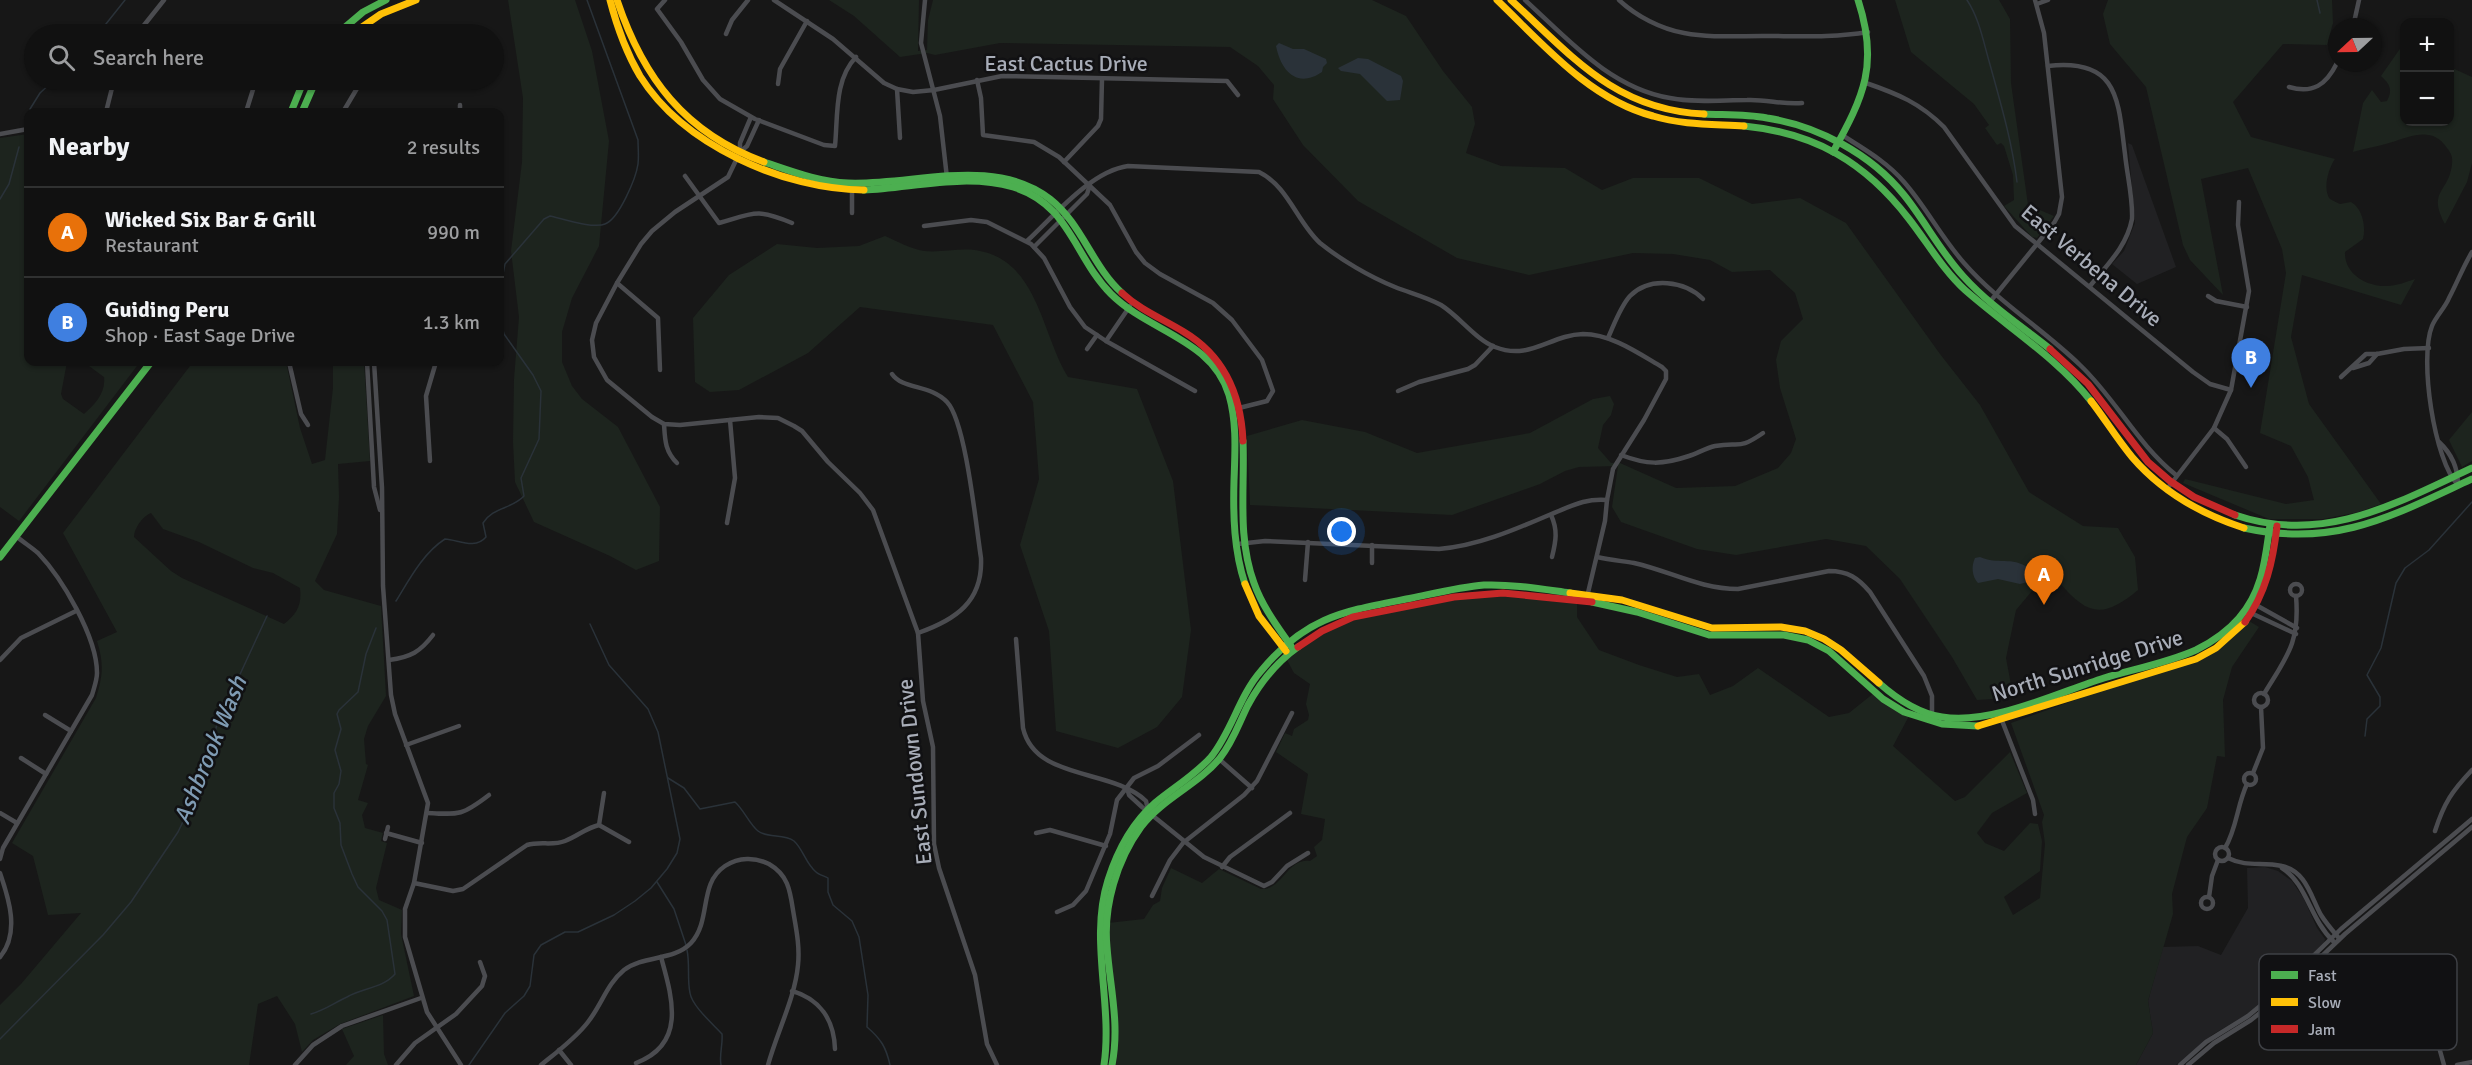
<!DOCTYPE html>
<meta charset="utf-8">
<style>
body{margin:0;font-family:Signika,sans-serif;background:#1e1f1f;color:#f1f3f6}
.controls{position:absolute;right:18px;top:18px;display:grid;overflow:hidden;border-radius:12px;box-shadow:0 2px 4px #0004}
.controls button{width:54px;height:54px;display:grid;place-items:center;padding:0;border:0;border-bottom:2px solid #303131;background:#111;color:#f1f3f6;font:30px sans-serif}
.compass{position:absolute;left:2328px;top:18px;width:54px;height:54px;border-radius:50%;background:#111;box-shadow:0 2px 4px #0004;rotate:248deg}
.you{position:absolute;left:1342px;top:532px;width:21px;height:21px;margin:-15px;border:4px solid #fff;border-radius:50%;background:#1a73e8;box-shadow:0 0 0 9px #1a73e833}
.badge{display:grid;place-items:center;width:39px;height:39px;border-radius:50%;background:#757880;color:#fff;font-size:20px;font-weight:700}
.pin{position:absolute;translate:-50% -50px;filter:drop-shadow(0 2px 3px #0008)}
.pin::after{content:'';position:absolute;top:32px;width:21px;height:18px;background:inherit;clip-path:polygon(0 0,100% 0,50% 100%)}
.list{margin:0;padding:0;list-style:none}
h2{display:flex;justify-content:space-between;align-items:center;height:78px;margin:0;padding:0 24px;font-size:26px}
h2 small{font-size:20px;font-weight:400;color:#9c9d9f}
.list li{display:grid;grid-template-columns:39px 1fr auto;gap:18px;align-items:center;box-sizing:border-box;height:90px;padding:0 24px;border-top:2px solid #303131}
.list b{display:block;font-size:22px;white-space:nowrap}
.list p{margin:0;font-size:20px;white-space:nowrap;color:#9c9d9f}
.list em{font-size:20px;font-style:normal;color:#9c9d9f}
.icon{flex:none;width:33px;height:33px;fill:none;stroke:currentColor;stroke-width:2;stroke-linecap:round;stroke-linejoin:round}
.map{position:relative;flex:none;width:2472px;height:1065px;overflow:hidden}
.search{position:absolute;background:#111;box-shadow:0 2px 4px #0004;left:24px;top:24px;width:480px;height:66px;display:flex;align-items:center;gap:15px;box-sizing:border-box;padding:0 21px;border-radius:33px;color:#9c9d9f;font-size:22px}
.panel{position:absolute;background:#111;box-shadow:0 2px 4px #0004;left:24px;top:108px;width:480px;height:258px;border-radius:12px}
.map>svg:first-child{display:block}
</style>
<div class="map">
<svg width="2472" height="1065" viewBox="0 0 2472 1065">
<rect width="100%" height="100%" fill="#171717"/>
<g fill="#212123">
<path d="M2128,143L2132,145L2176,267L2137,284L2112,264L2124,251L2135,223Z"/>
<path d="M2265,867L2278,871L2292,881L2304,899L2317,928L2325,939L2324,945L2253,1011L2212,1035L2176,1065H2136L2153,1033L2148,1001L2163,947L2198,946L2221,955L2248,908L2247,868Z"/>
</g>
<g fill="#1d241e" fill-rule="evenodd">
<path d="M508,0H575L592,51L609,141L599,246L572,298L562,332V362L572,386L582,399L618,427L660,507L659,561L636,570L610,556L534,522L515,482L513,442L514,379L519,317L511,251L522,162L523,98Z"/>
<path d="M829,0H919L918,51L927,50L928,20L933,0H1372L1406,16L1443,71L1472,107L1475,124L1466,153L1501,166L1565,168L1602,190L1633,178H1699L1752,204L1800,198L1846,223L1940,354L1980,405L2029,492L2083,526L2118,528L2135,557L2138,590C2103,619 2088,616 2059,582H2044L2032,591L2016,610L2006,658L2012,690L1992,699L1977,700L1952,657L1900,579L1866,546L1826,539L1736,555L1697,549L1621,522L1612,507L1618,466L1579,467L1565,471L1540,484L1452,515L1250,505L1247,436L1302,420L1365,432L1417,453L1530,433L1593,399L1610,396L1614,404L1611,415L1603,425L1598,448L1611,463H1620L1676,488L1735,486L1778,468L1791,453L1796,439L1780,388L1776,360L1781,341L1803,319L1795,293L1770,270L1732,272L1710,260L1673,254L1633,253L1529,275L1457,258L1358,201L1303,145L1273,99L1274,85L1258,66L1230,47L1000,43L935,55L927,53L900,57L854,16Z"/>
<path d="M1895,0H1999L2010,19L2011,83L2028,205L2054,216L2037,238L2032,237L2004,206L2014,200L2013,175L2004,146L2001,143L1997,145L1985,128L1989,125L1974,104L1911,52Z"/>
<path d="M2108,0H2332L2333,23L2327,45L2283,44L2233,102L2251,137L2335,159C2329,167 2322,189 2330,199C2333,201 2336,202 2340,204L2351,202C2363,209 2366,227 2363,239L2345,252C2344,274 2367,287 2387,286C2396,286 2406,282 2415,279L2401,305L2302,275L2291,337L2309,404L2381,504L2359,512L2323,519H2269L2183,483L2185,479L2286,504L2314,500L2308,477L2291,446L2260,433L2286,273L2282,249L2248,168L2201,179L2223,295L2190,260L2183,245L2146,87L2110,44L2103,14Z"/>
<path d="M2404,43V122H2450V67L2472,77V163L2467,182L2445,224C2427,190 2449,193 2452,164C2453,157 2451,153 2447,148C2432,125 2410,137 2389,143C2377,147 2365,148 2353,152L2363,103L2372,90L2381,102L2387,101C2393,90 2390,84 2381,76Z"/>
<path d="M28,134V362H67L61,394L63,399L84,414C95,404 106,393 104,377L89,366L71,362H140L19,521L0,507V138Z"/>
<path d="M885,236C897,241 911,249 924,251C942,253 962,247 980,251C1038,262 1042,335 1068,377L1137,389L1173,481L1191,630L1182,697L1157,727L1118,748L1056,731L1049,631L1020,545L1039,479L1033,402L993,325L860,307L808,353L739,390L710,392L695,382L693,318L729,275L777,244L817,248L859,246Z"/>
<path d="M193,362H286L300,428L312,464L325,460L333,388V362H364L370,461L338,464L339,497L337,534L315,581L324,590L381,606L386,696L368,726L364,739L366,764L368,765L358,800L368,803L362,815L365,828L383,833L381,841L387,843L376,888L379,900L402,910L401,934L414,996L340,1024L313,1040L302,1052L295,1024L277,996L258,1004L249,1065H0V1005L21,984L81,913L48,915L33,856L12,843L96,698C103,675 104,664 97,641L117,632L63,533ZM151,513L163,529L199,542L253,568L273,573L300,588C302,605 297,614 284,624L182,578L171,571L134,537C134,528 143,516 151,513Z"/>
<path d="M2472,412V461L2462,467L2449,440Z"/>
<path d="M1482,595H1515L1577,603V617L1599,650L1639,665L1677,677L1699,674L1710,695L1733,686L1758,668L1829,717L1849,713L1874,693L1909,716L1893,746L1955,801L1965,797L2010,752L2027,793L1992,813L1977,833L1985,843L2004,851L2030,823L2038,824L2042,841L2040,871L2004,897L2013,915L2040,898L2045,844L2042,822L2044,815L2011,723L2114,686L2197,661L2249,621L2259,627L2232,667L2223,700L2225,757L2217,756L2207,808L2187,837L2172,894L2173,914L2148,1001L2153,1033L2136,1065H1114L1116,1058L1108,923L1144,919L1153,905L1160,901L1162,888L1171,868L1202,883L1219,869L1261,889C1283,890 1287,858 1310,861L1317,856L1314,847L1322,840L1325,819L1301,814L1308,774L1276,752L1285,733L1292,736L1294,729L1308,720L1309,715L1306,704L1310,684L1294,673L1287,660L1322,633L1359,618Z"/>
<path d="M383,1015L384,1054L388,1065H346L354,1056L342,1029Z"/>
</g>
<g fill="#2a3239">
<path d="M1279,43L1293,49H1304L1326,59L1327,63L1323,67L1322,72C1297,89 1281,71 1276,46Z"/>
<path d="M1358,58L1368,59L1401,76L1403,81L1400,100L1387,101L1360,74L1341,71L1338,68Z"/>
<path d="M1980,557C1998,565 2011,556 2029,568L2031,574L2028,582L2020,584L1998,579L1978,583C1972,577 1971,566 1975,558Z"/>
</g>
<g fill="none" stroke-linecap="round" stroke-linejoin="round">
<g stroke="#2a3239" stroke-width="1.5">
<path d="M1967,0C1979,18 1983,40 1989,61C2000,101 2012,141 2017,182"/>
<path d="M2317,0L2320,13"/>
<path d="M98,34L125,0"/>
<path d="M30,109L40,93L54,80"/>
<path d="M0,199L9,184L19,147"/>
<path d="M500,289L505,264L544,219L550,216C563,219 594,229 605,224C619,219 636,178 638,164C639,156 638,148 638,140L587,0"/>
<path d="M396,601C409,580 423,553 445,539C459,540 475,550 486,537L483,523C493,507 512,509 524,496L521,478L539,439L541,391L533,375L504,334L500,319"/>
<path d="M2365,736L2367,719L2380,706V697L2367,675L2381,648L2396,583L2405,568L2429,550L2472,502"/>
<path d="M668,778L684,788L700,809L735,802C744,810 750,825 758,831C769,839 783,833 794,841C803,849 806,864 816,872C819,875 825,876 828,878V892L833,905L852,921L859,937L868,995L867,1027C881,1039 886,1047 890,1065"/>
<path d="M657,882L674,909L686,945"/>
<path d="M687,950C690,964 687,979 690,993C692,1006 713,1024 722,1034C723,1045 719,1055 721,1065"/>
<path d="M311,1014C325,1010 334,1003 347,997C363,988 383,988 395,974L387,920L382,911L358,887L352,874L341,845L340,823L334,808V793L339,784L341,771L335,750L341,729L337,714L339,710L358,692L366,654L376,628"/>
<path d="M0,1039L103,935L131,902L178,832L203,780L217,724L267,616"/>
<path d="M469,1065L505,1013L524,996L530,986L534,955L541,945L565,932H578L614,915L635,901L651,888L667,869L677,853L680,839L658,732L648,709L609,665L590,624"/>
</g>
<g stroke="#4b4c50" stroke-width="4.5">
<path d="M665,0L657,9L681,42L703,80L720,99L755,119L824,145L835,146C838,116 834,80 856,57"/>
<path d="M774,0L833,39L884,83L897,89L913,92L934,90L1002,76L1227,81L1238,95"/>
<path d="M925,0L921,43L940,116L947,178"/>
<path d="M1525,0C1568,39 1610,88 1670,98C1695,103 1722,100 1747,100C1766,99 1784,105 1802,103"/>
<path d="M1619,0C1636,16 1661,29 1684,33C1710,38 1736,36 1762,36C1798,36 1833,38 1868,32"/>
<path d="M2037,4L2048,0"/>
<path d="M2353,27L2359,0"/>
<path d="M137,34L164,0"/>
<path d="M726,34L732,20L748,0"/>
<path d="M2048,66C2119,58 2118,100 2125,154C2127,175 2133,198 2132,219C2127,246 2107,265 2090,286"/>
<path d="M977,80L981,98L983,135L1034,142L1059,157L1110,205L1136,252L1145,263L1160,274L1213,303L1232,320L1262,360L1273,391L1267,401L1239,408"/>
<path d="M1866,83C1898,94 1920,103 1944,127L2015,226L2193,372L2210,384L2231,390"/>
<path d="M778,84L780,69L807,21"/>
<path d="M2289,87C2313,94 2326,85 2337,63"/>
<path d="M897,89L900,138"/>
<path d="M106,112L114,80"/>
<path d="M246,112L256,80"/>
<path d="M343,112L362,80"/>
<path d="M460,112V105"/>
<path d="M759,120L747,146L740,152L728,177L675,212L652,231L641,244L617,283L596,323L592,340L594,357L607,380L652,417L664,424L680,425L759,417L778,418L794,426L802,431L828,462L860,493L873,510L918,633L923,701L933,747L934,844L939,868L975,975L987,1044L997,1065"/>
<path d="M0,134L28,129"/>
<path d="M1842,135C1864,149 1887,162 1904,182C1926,207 1941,237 1964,263C1998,302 2043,329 2080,365C2116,399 2137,444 2176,475"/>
<path d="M740,152V143L751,117"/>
<path d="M1064,162L1098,126L1101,119L1102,79"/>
<path d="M685,176L719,223C754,213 756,208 792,223"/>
<path d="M852,213V190"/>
<path d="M924,226L971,220L987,222L1031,244L1044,258L1070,307L1085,327L1106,341L1195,391"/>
<path d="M1027,241C1054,216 1091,171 1128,166L1259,172C1288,186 1297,222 1320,243C1341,260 1370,277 1395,287C1410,293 1427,297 1441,305C1460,317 1475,339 1495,347C1530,361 1550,335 1583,334C1611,334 1638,353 1662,367L1666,371V379L1644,420L1613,469L1607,500L1605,521L1587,597"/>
<path d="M1034,247L1087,194L1090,185"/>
<path d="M617,283L658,318L660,370"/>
<path d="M2208,296L2216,301L2247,307"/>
<path d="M1989,303L2054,223L2059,214L2062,197L2044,33L2035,0"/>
<path d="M1608,338C1614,325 1620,307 1630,296C1650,276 1685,281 1703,299"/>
<path d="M1106,341L1130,306"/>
<path d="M1087,349L1097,335"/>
<path d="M289,362L301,414L308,425"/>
<path d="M367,362L374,487L380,510"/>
<path d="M374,362L382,488L383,586L391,695L395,714L428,803L414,883L405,909V937L427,1012L461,1065"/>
<path d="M2353,368L2369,363L2377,354"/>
<path d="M892,374C903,390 930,384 947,402C966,422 976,526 981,558C983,602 955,620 918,633"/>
<path d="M2341,377L2366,354H2377L2404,349L2429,348"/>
<path d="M1398,391L1419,382L1468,369L1475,365L1493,346"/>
<path d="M664,424C665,440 665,451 677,463"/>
<path d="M2214,428L2227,439L2246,467"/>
<path d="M2439,442C2452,454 2458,468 2458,485"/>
<path d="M1621,455C1647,465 1662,465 1689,456C1698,453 1706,448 1715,446C1741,441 1737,451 1763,433"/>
<path d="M430,461L426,396L436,362"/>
<path d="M2458,485C2434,461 2419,358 2432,326C2436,316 2445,308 2449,298C2457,283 2463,267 2472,252"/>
<path d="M2167,489L2214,428L2231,390L2249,291L2238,225L2239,202"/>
<path d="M1551,515C1558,530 1556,541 1552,557"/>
<path d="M727,523L735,478L730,420"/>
<path d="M1238,544L1265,541L1439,549C1477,546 1514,530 1549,515C1570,507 1584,498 1607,500"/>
<path d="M1597,557C1610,560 1622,561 1634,563C1670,571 1700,589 1738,589L1829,571C1848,571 1858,578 1870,592L1924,676L1932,696V714"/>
<path d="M1372,563V545"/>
<path d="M1305,580L1308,542"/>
<circle cx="2296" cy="590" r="6"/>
<path d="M2256,605L2297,628"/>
<path d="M2251,613L2296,634"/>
<path d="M1016,639L1023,728C1035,781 1112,768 1146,801L1148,810"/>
<path d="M0,660L21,638L76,611"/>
<path d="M389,660C411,657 420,652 433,635"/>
<circle cx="2261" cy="700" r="7"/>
<path d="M2264,694C2287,656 2300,643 2296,596"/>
<path d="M1999,713L2033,800L2035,814"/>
<path d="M45,715L71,731"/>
<path d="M406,745L459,726"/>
<path d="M21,758L46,774"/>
<path d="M1219,759L1252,788"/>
<circle cx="2250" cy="779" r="6"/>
<path d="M2253,773L2263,748L2261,707"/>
<path d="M1127,788L1129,795L1142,807L1204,857L1264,886L1272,882L1287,866L1308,853"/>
<path d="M0,813L17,823"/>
<path d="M427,813C460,815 463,815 489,795"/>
<path d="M599,825L604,793"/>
<path d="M2435,831C2444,803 2452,791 2472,770"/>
<path d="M386,833L422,843"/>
<path d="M1036,833L1050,830L1106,846"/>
<path d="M385,839L388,827"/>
<circle cx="2222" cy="854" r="7"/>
<path d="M2225,848C2237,828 2237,805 2247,784"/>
<path d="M2228,858C2248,868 2262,861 2282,866C2306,871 2311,897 2321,915C2326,923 2332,930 2338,937"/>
<path d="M0,859L3,848L92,695C94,688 97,680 97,673C97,637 62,578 38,553C31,547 23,542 16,536"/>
<path d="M1222,867L1230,857L1290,813"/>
<path d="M2282,868C2307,884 2310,919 2333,941"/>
<path d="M0,873C9,899 20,933 0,957"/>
<path d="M414,883L453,891L463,889L527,845C540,841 553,846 565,841C578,836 586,828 599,825L629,842"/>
<path d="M1152,896L1170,860L1183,843L1244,795L1257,781L1292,713"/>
<circle cx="2207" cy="903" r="6"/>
<path d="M2209,897L2212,876L2218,860"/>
<path d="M1057,912L1073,905L1086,891L1110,834L1117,800L1134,778L1158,766L1199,735"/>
<path d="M792,991C820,999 834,1020 835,1049"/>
<path d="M2422,1009L2437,1040L2444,1065"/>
<path d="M559,1050L571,1065"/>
<path d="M636,1063C687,1044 672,997 661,957"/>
<path d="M295,1065L313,1045L342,1026L421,998"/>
<path d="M396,1065L415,1043L456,1014L482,986L485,976L480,962"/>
<path d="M541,1065C557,1052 576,1038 588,1022C602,1004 607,984 624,970C644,955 674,961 691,943C712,920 698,884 725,866C739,857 755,857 769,864C788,875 790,890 793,910C796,928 800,946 798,965C795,998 777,1032 768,1065"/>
<path d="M2180,1065L2206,1042L2248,1016L2271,997L2341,929L2472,819"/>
<path d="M2188,1065L2214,1043L2251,1020L2275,1001L2345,934L2472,827"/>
<path d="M2457,1065L2472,1062"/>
</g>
<g stroke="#4caf50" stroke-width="7">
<path d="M337,34L363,12L386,0"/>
<path d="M291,112L304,80"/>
<path d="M302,112L316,80"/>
<path d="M1704,114C1725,115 1746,114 1767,118C1818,126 1871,154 1904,195C1925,221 1940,251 1963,276C1988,304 2020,325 2050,349"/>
<path d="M1744,126C1815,133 1865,162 1909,219C1927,242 1943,270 1965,290C2007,327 2056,357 2091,401"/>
<path d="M1833,152C1864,96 1879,64 1858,0"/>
<path d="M764,162C791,171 819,182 848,183C913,186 993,155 1050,199C1082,224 1092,266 1122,293"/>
<path d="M864,190C912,188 965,173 1013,187C1070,204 1074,257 1111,294C1149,332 1212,339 1229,395C1237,423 1235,452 1234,481C1233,516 1234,551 1245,584"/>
<path d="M1243,441C1245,488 1237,537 1254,583C1262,606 1277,626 1291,646"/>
<path d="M2235,515C2323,545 2395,504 2472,468"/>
<path d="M2244,528C2336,548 2392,516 2472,479"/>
<path d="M0,557L151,362"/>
<path d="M1592,602L1637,612L1709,635H1784L1808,640L1829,651L1883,699L1904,712L1942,724L1978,726"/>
<path d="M1879,683C1897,699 1917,713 1942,717C1992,725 2057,693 2104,678C2134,669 2167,663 2196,650C2212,642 2227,632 2239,618C2263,591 2265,559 2270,525"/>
<path d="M1104,1065C1113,1003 1089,940 1108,880C1117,852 1132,823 1155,803C1173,788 1195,775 1211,757C1232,731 1239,696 1261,671C1307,615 1346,611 1412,598C1436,593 1460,587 1484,585C1513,584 1541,589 1570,593"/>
<path d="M1112,1065C1120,1024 1110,988 1107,947C1103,906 1117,860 1141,827C1163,798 1198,785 1220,758C1233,742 1239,723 1248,705C1260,683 1277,662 1298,647"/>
</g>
<g stroke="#ffc107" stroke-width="7">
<path d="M610,0C617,27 626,52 640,76C684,146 784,189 864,190"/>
<path d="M617,0C643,78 685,133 764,162"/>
<path d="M1497,0C1543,44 1589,99 1653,116C1682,125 1713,124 1744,126"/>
<path d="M1511,0C1572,56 1615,110 1704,114"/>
<path d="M352,34L381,14L416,0"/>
<path d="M2091,401C2105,419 2117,439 2132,457C2162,492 2201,514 2244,528"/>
<path d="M1245,584L1259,616L1286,651"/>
<path d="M1570,593L1622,600L1712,628L1781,627L1805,631L1824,639L1841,650L1879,683"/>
<path d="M1978,726L2196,659L2216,648L2245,622"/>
</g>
<g stroke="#c62828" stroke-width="7">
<path d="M1122,293C1140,310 1163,319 1184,332C1224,356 1241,396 1243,441"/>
<path d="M2050,349L2088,384L2148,462L2170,481L2194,497L2235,515"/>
<path d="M2245,622C2266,593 2273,561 2277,526"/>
<path d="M1298,647L1322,631L1353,617L1454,597L1503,593L1592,602"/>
</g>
</g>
<g text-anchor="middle" stroke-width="5" stroke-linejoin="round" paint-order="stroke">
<g font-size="22" fill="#a8adb8" stroke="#111113">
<text x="1066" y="71">East Cactus Drive</text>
<text transform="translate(2092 265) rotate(40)" y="8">East Verbena Drive</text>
<text transform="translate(2087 665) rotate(-17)" y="8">North Sunridge Drive</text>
<text transform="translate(914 772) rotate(-96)" y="8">East Sundown Drive</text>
</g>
<g font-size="24" font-style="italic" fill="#7f9bb3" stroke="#111113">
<text transform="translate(210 750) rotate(-68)" y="8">Ashbrook Wash</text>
</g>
</g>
<rect x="2259" y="954" width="198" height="96" rx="9" fill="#111113" stroke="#3e4045" stroke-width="1.5"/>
<rect x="2271" y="971" width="27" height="8" fill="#4caf50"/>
<rect x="2271" y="998" width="27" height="8" fill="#ffc107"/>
<rect x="2271" y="1025" width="27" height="8" fill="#c62828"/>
<g font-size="16" fill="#a8adb8">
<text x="2308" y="981">Fast</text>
<text x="2308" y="1008">Slow</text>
<text x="2308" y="1035">Jam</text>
</g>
</svg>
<div class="controls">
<button>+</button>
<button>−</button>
</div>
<svg class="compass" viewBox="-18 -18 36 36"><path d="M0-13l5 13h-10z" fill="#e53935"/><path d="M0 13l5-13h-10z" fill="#9c9d9f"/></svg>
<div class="you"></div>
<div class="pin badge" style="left:2044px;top:605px;background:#e8710a">A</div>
<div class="pin badge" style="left:2251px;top:388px;background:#3f7fe0">B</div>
<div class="search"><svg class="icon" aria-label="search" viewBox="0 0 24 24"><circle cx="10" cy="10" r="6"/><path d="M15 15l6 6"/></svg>Search here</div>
<section class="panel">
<h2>Nearby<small>2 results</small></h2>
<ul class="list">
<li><span class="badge" style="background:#e8710a">A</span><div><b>Wicked Six Bar &amp; Grill</b><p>Restaurant</p></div><em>990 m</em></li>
<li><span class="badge" style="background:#3f7fe0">B</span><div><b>Guiding Peru</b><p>Shop · East Sage Drive</p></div><em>1.3 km</em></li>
</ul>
</section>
</div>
